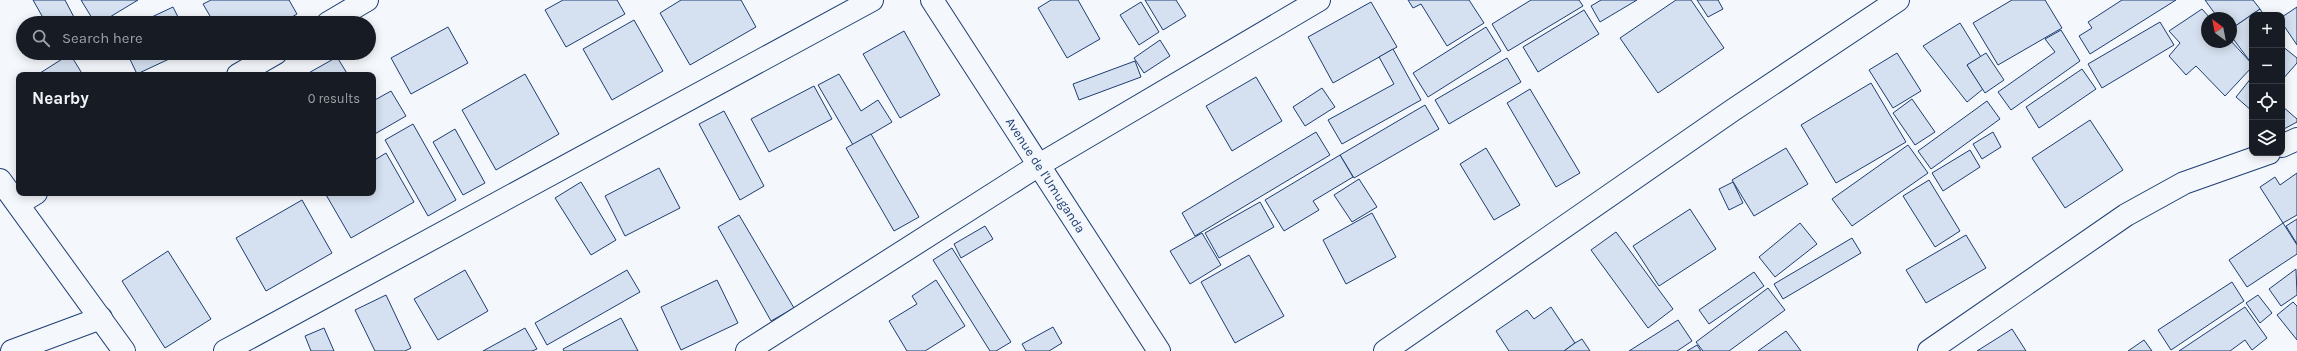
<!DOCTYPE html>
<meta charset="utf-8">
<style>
body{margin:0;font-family:Karla,sans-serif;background:#20242c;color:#f1f3f6}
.controls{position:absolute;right:12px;top:12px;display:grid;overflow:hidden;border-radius:8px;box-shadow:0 2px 10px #0003}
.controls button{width:36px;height:36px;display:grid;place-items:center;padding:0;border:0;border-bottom:1px solid #363941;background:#171b24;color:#f1f3f6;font:20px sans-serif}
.compass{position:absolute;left:2201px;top:12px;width:36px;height:36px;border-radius:50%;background:#171b24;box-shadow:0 2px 10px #0003;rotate:328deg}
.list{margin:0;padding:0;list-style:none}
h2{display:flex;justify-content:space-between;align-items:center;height:52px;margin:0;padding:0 16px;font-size:17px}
h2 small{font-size:13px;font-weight:400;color:#9ea1a6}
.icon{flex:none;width:22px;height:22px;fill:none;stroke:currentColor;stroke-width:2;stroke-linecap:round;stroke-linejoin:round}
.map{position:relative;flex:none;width:2297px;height:351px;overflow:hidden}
.search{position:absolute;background:#171b24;box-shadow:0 2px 10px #0003;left:16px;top:16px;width:360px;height:44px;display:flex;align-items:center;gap:10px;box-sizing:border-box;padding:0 14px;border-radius:22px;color:#9ea1a6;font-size:15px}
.panel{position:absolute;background:#171b24;box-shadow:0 2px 10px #0003;left:16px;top:72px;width:360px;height:124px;border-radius:8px}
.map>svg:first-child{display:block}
</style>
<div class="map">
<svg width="2297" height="351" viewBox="0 0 2297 351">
<rect width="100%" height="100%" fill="#f4f7fb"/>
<g fill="#d5e0f0" stroke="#1d3f73">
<path d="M33,0H65L77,23H46Z"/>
<path d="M81,0H138L100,23H95Z"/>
<path d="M211,0H289L297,14L282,23H214L203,4Z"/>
<path d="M563,0H617L625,14L566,47L545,10Z"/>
<path d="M681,0H741L756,27L690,65L660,13Z"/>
<path d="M1051,0H1078L1100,39L1067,58L1038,8Z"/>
<path d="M1145,0H1176L1186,16L1163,30Z"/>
<path d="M1408,0H1469L1484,23L1447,46L1421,4L1413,8Z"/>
<path d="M1531,0H1579L1583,6L1508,51L1492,24Z"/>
<path d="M1601,0H1637L1600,22L1591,6Z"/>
<path d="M1676,0H1691L1724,48L1658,93L1620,38Z"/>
<path d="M1697,0H1718L1723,9L1708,17Z"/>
<path d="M2012,0H2045L2062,28L1998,65L1973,23Z"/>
<path d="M2122,0H2176L2090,54L2079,36L2092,28L2088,22Z"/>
<path d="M2205,0H2253L2260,9L2231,29V18H2218Z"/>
<path d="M1141,2L1159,32L1139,45L1120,15Z"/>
<path d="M1371,2L1397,47L1333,83L1308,37Z"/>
<path d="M173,7L181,23H139Z"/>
<path d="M2297,7V45L2282,23V17Z"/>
<path d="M2202,9L2210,18H2207V42L2231,41L2252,64V67L2225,96L2196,66L2186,75L2169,56L2180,43L2169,31Z"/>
<path d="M2260,9L2264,15H2252V58L2249,60L2231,36V29Z"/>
<path d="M1584,10L1599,34L1538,72L1523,47Z"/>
<path d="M634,20L663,71L612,100L583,49Z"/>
<path d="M2160,22L2174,45L2102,88L2088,64Z"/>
<path d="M1960,23L1981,57L1967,65L1983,89L1967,102L1923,46Z"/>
<path d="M448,27L468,63L411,94L391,58Z"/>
<path d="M1486,27L1501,51L1428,97L1413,73Z"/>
<path d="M2061,30L2080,61L2011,110L1998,92L2055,52L2045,39Z"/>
<path d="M904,31L940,95L900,118L863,54Z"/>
<path d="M1160,40L1170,56L1144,73L1134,58Z"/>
<path d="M2282,46L2297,58V63L2282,80Z"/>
<path d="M1393,49L1421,100L1342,144L1328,120L1394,84L1379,57Z"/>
<path d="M127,53H182L137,74Z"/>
<path d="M1897,53L1921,91L1893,108L1869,70Z"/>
<path d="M1986,53L2004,80L1985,93L1967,65Z"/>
<path d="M70,54L83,75H37Z"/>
<path d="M337,57L348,75H305Z"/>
<path d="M1507,58L1521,82L1449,124L1435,100Z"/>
<path d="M1135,61L1141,77L1079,100L1073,84Z"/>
<path d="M2082,69L2096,89L2039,128L2026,107Z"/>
<path d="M525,74L559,134L496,170L462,110Z"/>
<path d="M839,74L861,111L878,100L892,122L853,145L818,85Z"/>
<path d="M1256,77L1282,121L1232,151L1206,106Z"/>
<path d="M2252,77V111L2236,97Z"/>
<path d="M1871,83L1906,142L1836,183L1801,125Z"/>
<path d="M814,86L832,119L769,152L751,119Z"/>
<path d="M1322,88L1335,107L1305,126L1293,107Z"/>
<path d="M1530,89L1580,173L1556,187L1507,103Z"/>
<path d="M391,91L406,116L373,135V101Z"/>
<path d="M1912,99L1935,132L1915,145L1893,113Z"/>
<path d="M1987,101L2000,119L1931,169L1918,151Z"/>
<path d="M1425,105L1439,129L1354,178L1340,155Z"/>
<path d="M2282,106L2297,119V122L2282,130Z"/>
<path d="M724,111L764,186L740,200L699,124Z"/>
<path d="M2090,120L2123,170L2065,208L2032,158Z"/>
<path d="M413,124L456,200L428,216L385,140Z"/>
<path d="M455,129L485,183L463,195L433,142Z"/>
<path d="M1316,132L1330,155L1195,236L1182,213Z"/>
<path d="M1993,132L2001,147L1982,159L1973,144Z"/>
<path d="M871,134L919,217L894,231L846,148Z"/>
<path d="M1908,145L1928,173L1852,226L1832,199Z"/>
<path d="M1486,148L1520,205L1494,220L1460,164Z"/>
<path d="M1786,148L1808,184L1754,216L1732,180Z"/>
<path d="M1970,150L1980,167L1943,191L1932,173Z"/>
<path d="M386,153L414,202L351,238L325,193H373V161Z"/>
<path d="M1340,155L1353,177L1313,201L1319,210L1284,231L1265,200Z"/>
<path d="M659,168L680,208L625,236L605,196Z"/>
<path d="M2297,173V215L2283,223L2260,187L2275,177L2280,185Z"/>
<path d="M1359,179L1377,207L1352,222L1334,195Z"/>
<path d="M1929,180L1960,231L1935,247L1903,196Z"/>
<path d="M581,182L616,240L591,255L555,198Z"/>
<path d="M1733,182L1743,203L1729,210L1719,189Z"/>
<path d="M302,200L332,253L266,291L236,238Z"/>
<path d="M1260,202L1274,227L1219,258L1205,233Z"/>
<path d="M1690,209L1716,249L1659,286L1633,246Z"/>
<path d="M1372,213L1396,257L1346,284L1323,240Z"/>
<path d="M739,215L794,308L771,321L718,227Z"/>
<path d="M2297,219V244L2286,226Z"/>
<path d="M1800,223L1817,244L1775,277L1759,257Z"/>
<path d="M2283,223L2297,245V254L2247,287L2229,260Z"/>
<path d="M985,226L993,239L961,258L954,244Z"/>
<path d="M1616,232L1673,309L1648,328L1591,250Z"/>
<path d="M1202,233L1221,265L1190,284L1170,251Z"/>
<path d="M1966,235L1986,268L1926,303L1906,270Z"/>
<path d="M1852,238L1861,253L1783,299L1774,284Z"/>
<path d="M952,248L1011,342L996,351H990L933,260Z"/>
<path d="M168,251L211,319L165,348L122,281Z"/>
<path d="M1249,255L1284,316L1235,343L1201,282Z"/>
<path d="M2296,269L2297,295L2281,306L2269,289Z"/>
<path d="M465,270L488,311L438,340L414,299Z"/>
<path d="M627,270L640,292L547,345L535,323Z"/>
<path d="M1754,272L1764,286L1709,324L1699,310Z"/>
<path d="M717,280L738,323L681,350L661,307Z"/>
<path d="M936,280L965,326L925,351H907L889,321L917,304L912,296Z"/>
<path d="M2232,282L2244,301L2171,350L2158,330Z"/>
<path d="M1768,288L1785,310L1729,351H1703L1696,342Z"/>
<path d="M386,295L411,348L405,351H375L355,310Z"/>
<path d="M2258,295L2272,313L2260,323L2246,303Z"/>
<path d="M2293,302L2297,306V340L2277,315Z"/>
<path d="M1551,307L1575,343L1564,351H1509L1496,331L1527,310L1534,319Z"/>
<path d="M2245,307L2267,338L2252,350L2245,340L2230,351H2179Z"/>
<path d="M621,318L638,351H564L563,349Z"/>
<path d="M1678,320L1692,341L1677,351H1629Z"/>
<path d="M1053,327L1062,343L1049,351H1026L1022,344Z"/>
<path d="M324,328L334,351H311L305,336Z"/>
<path d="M525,328L537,349L532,351H483Z"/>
<path d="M2012,329L2026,351H1977Z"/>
<path d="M1786,331L1801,351H1758Z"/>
<path d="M1582,339L1590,351H1564L1575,343Z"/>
<path d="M2144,340L2152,351H2128Z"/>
<path d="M1697,345L1701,351H1687Z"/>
</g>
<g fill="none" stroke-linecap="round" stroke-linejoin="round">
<defs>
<g id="minor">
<path d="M328,23L367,0"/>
<path d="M238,75L276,53"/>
<path d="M2282,146L2297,139"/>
<path d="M0,180L124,351"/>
<path d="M18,204L36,193"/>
<path d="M12,351L101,318"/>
<path d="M225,351L872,0"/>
<path d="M747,351L1039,165L1319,0"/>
<path d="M1385,351L1733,110L1898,0"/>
<path d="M1929,351L2126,215L2184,183L2269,153"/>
</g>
<path id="tertiary" d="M932,0L1159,351"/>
</defs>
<use href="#minor" stroke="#1d3f73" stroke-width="24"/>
<use href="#tertiary" stroke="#1d3f73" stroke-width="24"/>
<use href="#minor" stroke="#f4f7fb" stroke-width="22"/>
<use href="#tertiary" stroke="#f4f7fb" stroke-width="22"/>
</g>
<g text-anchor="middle" stroke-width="3" stroke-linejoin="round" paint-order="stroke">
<g font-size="13" fill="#1d3f73" stroke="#f4f7fb">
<text transform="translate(1046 175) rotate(57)" y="5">Avenue de l'Umuganda</text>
</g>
</g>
</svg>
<div class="controls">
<button>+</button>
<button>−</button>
<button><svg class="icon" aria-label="locate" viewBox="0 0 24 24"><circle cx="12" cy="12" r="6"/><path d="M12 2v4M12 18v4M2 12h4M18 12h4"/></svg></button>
<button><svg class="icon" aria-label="layers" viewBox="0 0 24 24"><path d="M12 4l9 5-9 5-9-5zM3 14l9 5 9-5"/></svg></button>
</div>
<svg class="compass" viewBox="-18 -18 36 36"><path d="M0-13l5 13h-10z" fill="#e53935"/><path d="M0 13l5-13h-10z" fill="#9ea1a6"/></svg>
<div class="search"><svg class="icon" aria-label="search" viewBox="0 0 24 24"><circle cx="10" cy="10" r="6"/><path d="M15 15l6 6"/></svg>Search here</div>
<section class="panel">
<h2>Nearby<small>0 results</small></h2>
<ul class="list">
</ul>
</section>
</div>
